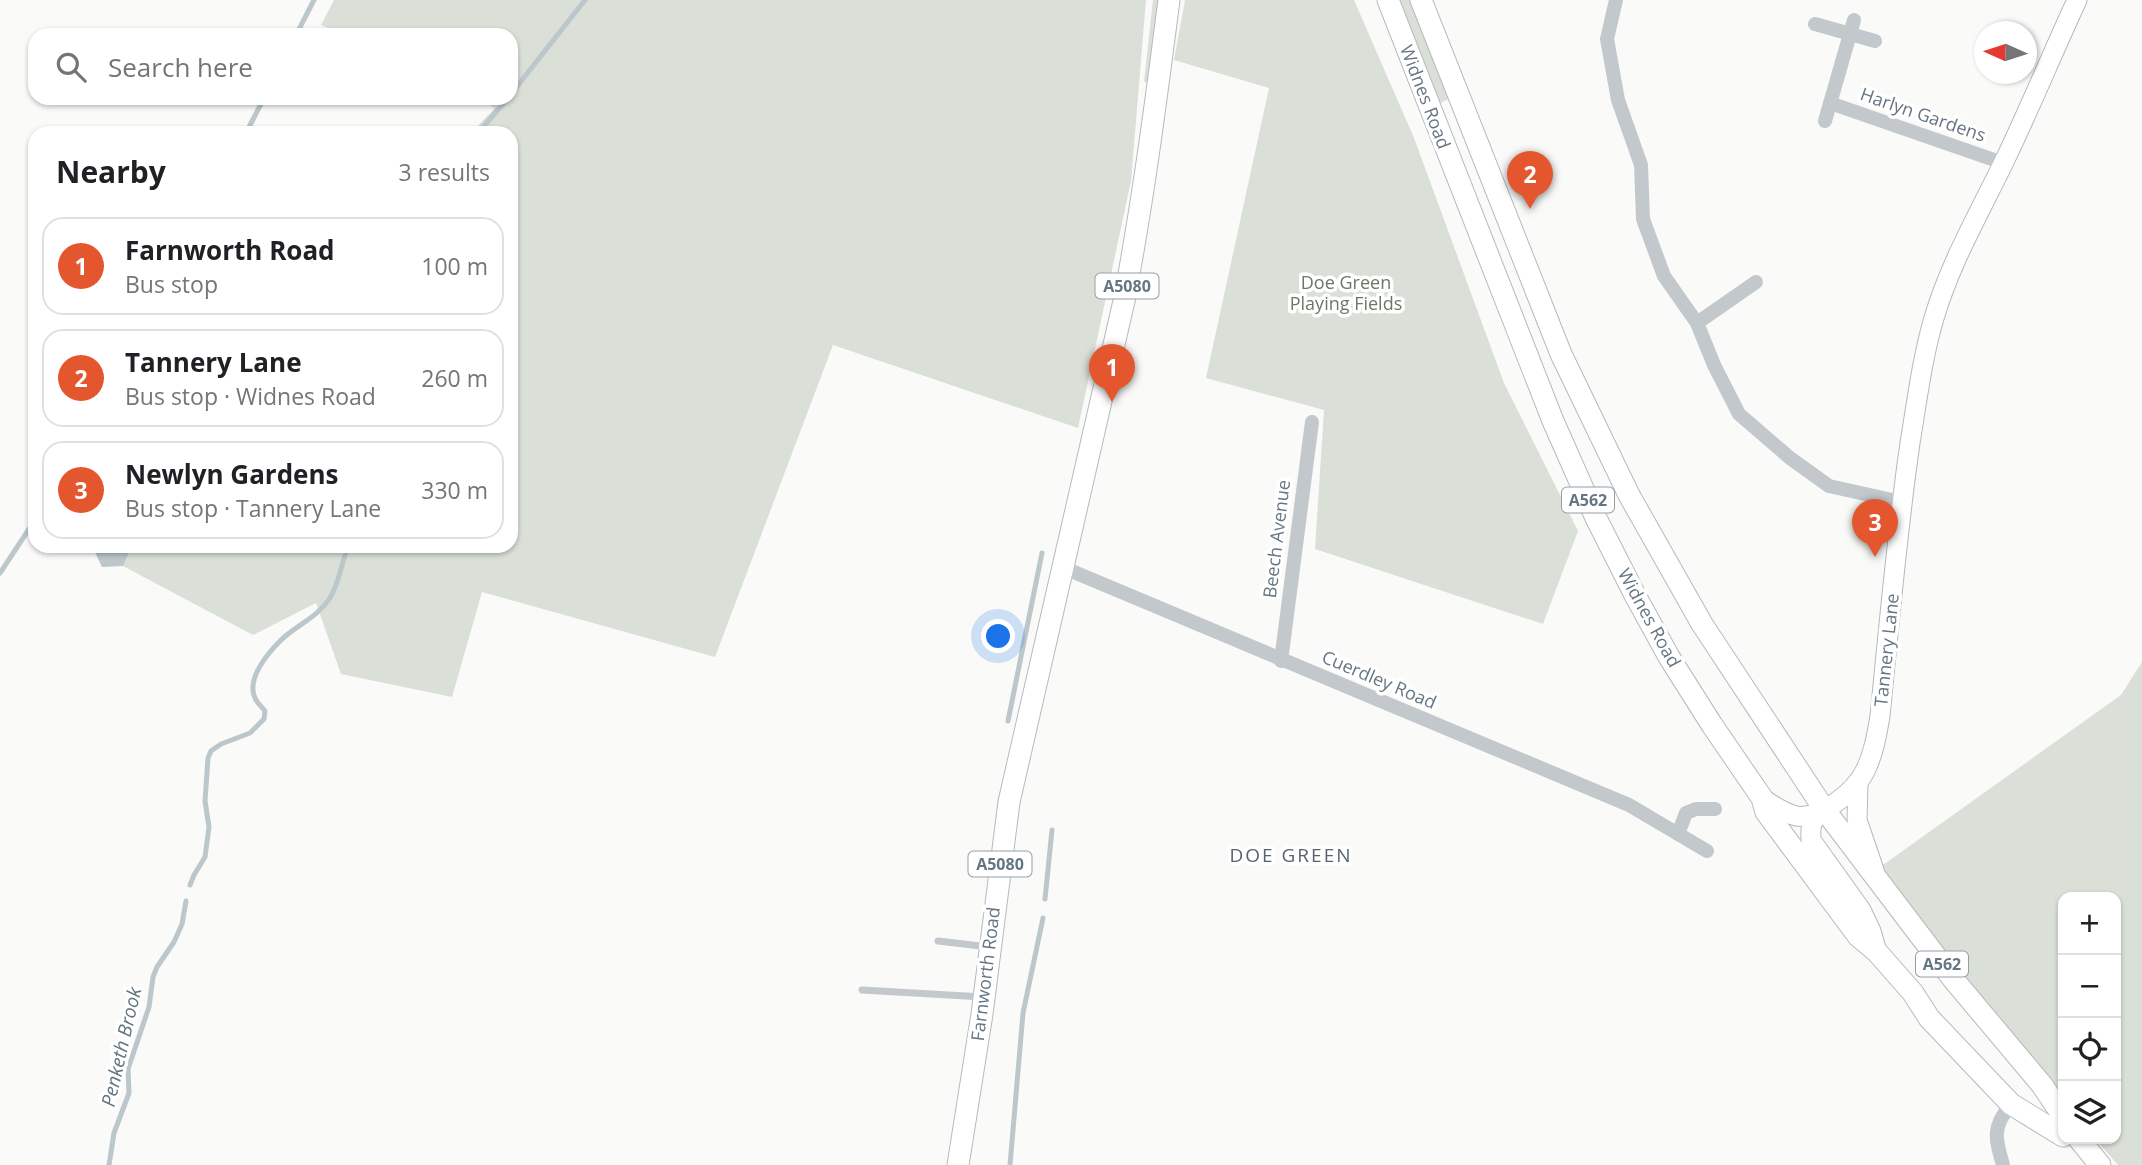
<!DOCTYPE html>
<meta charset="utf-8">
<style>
body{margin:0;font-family:"Open Sans",sans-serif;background:#f2f2f2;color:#202124}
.controls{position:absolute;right:21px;bottom:21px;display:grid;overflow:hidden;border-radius:14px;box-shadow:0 2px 5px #0004}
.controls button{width:63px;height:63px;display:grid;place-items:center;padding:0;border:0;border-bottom:2px solid #e0e0e0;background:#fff;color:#202124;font:35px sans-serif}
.compass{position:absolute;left:1974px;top:21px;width:63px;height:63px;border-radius:50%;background:#fff;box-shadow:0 2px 5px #0004;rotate:273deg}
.you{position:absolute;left:999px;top:637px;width:24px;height:24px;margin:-18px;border:5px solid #fff;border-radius:50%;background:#1a73e8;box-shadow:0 0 0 10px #1a73e833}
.badge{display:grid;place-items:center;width:46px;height:46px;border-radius:50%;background:#e4572e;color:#fff;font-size:23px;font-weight:700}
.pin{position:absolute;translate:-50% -58px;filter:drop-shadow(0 2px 4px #0008)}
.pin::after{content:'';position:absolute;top:37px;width:24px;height:21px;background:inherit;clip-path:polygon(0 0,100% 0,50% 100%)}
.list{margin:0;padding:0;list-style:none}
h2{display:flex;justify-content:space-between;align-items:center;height:91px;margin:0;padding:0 28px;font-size:30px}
h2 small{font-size:23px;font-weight:400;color:#757577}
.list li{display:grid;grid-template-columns:46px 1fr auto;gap:21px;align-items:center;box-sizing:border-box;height:98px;margin:0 14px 14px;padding:0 14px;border:2px solid #e0e0e0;border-radius:21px}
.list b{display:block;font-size:26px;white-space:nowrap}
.list p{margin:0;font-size:23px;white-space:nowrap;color:#757577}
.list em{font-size:23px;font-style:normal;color:#757577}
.icon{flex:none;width:38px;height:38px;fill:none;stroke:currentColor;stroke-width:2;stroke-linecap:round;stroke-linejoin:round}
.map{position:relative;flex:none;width:2142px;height:1165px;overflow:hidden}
.search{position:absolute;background:#fff;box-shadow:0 2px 5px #0004;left:28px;top:28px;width:490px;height:77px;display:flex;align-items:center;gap:18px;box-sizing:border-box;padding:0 24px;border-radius:21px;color:#757577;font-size:26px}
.panel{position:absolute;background:#fff;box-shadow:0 2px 5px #0004;left:28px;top:126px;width:490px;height:427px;border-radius:21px}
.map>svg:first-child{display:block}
</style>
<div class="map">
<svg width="2142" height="1165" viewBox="0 0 2142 1165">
<rect width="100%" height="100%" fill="#fafaf8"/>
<g fill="#dadfd7">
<path d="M334,0H1146L1131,181L1078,428L833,345L715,657L482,592L452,697L341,674L316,603L253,635L123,566L132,546H511V133H471L495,108L476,98H511V35H343L321,25Z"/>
<path d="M1153,0H1159L1149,83L1144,82Z"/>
<path d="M1185,0H1354L1414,138L1504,383L1578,531L1543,624L1315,549L1324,410L1206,378L1269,88L1174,60Z"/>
<path d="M1397,0H1411L1449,99L1438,104Z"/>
<path d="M2142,662V1165H2118L2095,1139H2116V897H2063V1103L1876,870L2121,695Z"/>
</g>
<path fill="#bbc7cb" d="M92,546H132L123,566L102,567Z"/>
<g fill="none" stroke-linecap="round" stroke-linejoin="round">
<g stroke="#bbc7cb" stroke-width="5">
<path d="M296,35L314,0"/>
<path d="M511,94L585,0"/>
<path d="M246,133L264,98"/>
<path d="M478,133L508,98"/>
<path d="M0,573L35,520"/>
<path d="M1008,721L1042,553"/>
<path d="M190,885L194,875L205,857L209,827L205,801L208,758L211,751L221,744L250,733L264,719L265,711C262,707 257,703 255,698C246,679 268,653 280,641C296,625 317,618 330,598C339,583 342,562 348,546"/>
<path d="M1045,899L1052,830"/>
<path d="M109,1165L114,1133L129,1093L128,1069L149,1007L153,977L157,967L174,942L182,924L186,901"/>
<path d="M1010,1165L1023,1013L1043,918"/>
</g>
<defs>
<g id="secondary">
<path d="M1858,783L1857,820L1874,870"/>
<path d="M1762,798C1772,805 1783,813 1796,816C1820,820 1856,791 1866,769C1874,752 1877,734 1880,716C1889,625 1897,533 1910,443C1917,401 1922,359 1934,318C1950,264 1978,215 2003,164C2029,110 2052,54 2077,0"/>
<path d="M1824,809C1812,820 1810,823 1811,840L1861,910L1871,931L1877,952"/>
</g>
<g id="primary">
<path d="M1388,0L1553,421L1596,518L1636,597L1669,657L1712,725L1762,798L1766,812L1858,936L1877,952L1913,993L1929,1018L2011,1104L2063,1136"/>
<path d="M1421,0L1561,354L1629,495L1702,624L1824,809L1953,979L2042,1085L2063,1116"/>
<path d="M2079,1139L2100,1165"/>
<path d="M958,1165L982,1014L1009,802L1124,301C1143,201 1156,101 1169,0"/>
</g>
</defs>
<use href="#secondary" stroke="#b3babf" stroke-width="21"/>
<use href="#primary" stroke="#b5babe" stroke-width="23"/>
<g stroke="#c3c8cc" stroke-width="7">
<path d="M938,941L989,947"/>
<path d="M862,990L983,997"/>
</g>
<g stroke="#c3c8cc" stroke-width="14">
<path d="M1616,0L1607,39L1618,100L1641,165L1643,219L1664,276L1697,323L1714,365L1739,414L1790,458L1829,486L1901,502"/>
<path d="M1815,24L1875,41"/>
<path d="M1830,103L2003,163"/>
<path d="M1825,121L1854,20"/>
<path d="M1697,323L1756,282"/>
<path d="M1062,567L1629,805L1707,851"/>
<path d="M1281,661L1312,422"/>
<path d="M1678,834L1686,813L1696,809H1715"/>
<path d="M2003,1165C1995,1138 1992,1127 2011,1104"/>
</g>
<use href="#secondary" stroke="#fff" stroke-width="19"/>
<use href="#primary" stroke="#fff" stroke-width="21"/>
</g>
<g text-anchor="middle" stroke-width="7" stroke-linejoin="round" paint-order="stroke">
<g fill="#fff" stroke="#939fa8" stroke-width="2">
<rect x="1095.5" y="273.5" width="63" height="25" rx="5"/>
<rect x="1562" y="487.5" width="52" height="25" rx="5"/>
<rect x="968.5" y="851.5" width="63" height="25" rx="5"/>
<rect x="1916" y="951.5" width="52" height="25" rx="5"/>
</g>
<g font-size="16" font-weight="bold" fill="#657683">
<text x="1127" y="292">A5080</text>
<text x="1588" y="506">A562</text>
<text x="1000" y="870">A5080</text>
<text x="1942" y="970">A562</text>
</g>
<g font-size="18" fill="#657683" stroke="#fff">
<text transform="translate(1425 97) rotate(69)" y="6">Widnes Road</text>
<text transform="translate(1923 115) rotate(19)" y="6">Harlyn Gardens</text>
<text transform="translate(1277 539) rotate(-83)" y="6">Beech Avenue</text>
<text transform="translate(1649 618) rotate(61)" y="6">Widnes Road</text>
<text transform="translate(1887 650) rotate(-84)" y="6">Tannery Lane</text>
<text transform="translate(1379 680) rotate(23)" y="6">Cuerdley Road</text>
<text transform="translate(986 974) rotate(-83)" y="6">Farnworth Road</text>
</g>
<g font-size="18" fill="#687a64" stroke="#fff">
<text x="1346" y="289">Doe Green<tspan x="1346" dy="21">Playing Fields</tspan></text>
</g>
<g font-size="19" letter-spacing="2" fill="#57646e" stroke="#fff">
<text x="1291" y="862">DOE GREEN</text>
</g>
<g font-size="19" font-style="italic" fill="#60757c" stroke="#fff">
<text transform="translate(121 1047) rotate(-77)" y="7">Penketh Brook</text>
</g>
</g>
</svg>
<div class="controls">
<button>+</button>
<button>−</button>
<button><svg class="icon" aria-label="locate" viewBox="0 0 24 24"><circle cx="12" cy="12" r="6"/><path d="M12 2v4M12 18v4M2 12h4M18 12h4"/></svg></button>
<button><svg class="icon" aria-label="layers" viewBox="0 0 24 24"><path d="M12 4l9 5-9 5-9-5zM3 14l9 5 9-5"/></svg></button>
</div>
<svg class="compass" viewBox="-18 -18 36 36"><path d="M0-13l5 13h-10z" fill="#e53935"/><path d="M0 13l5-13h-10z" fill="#757577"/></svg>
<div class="you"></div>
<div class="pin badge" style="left:1112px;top:402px">1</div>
<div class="pin badge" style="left:1530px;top:209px">2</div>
<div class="pin badge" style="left:1875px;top:557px">3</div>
<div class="search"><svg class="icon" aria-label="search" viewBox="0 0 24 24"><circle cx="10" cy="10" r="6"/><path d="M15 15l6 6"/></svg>Search here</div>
<section class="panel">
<h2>Nearby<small>3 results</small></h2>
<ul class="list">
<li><span class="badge">1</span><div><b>Farnworth Road</b><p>Bus stop</p></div><em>100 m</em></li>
<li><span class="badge">2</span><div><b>Tannery Lane</b><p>Bus stop · Widnes Road</p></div><em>260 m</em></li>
<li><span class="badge">3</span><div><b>Newlyn Gardens</b><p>Bus stop · Tannery Lane</p></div><em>330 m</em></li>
</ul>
</section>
</div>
